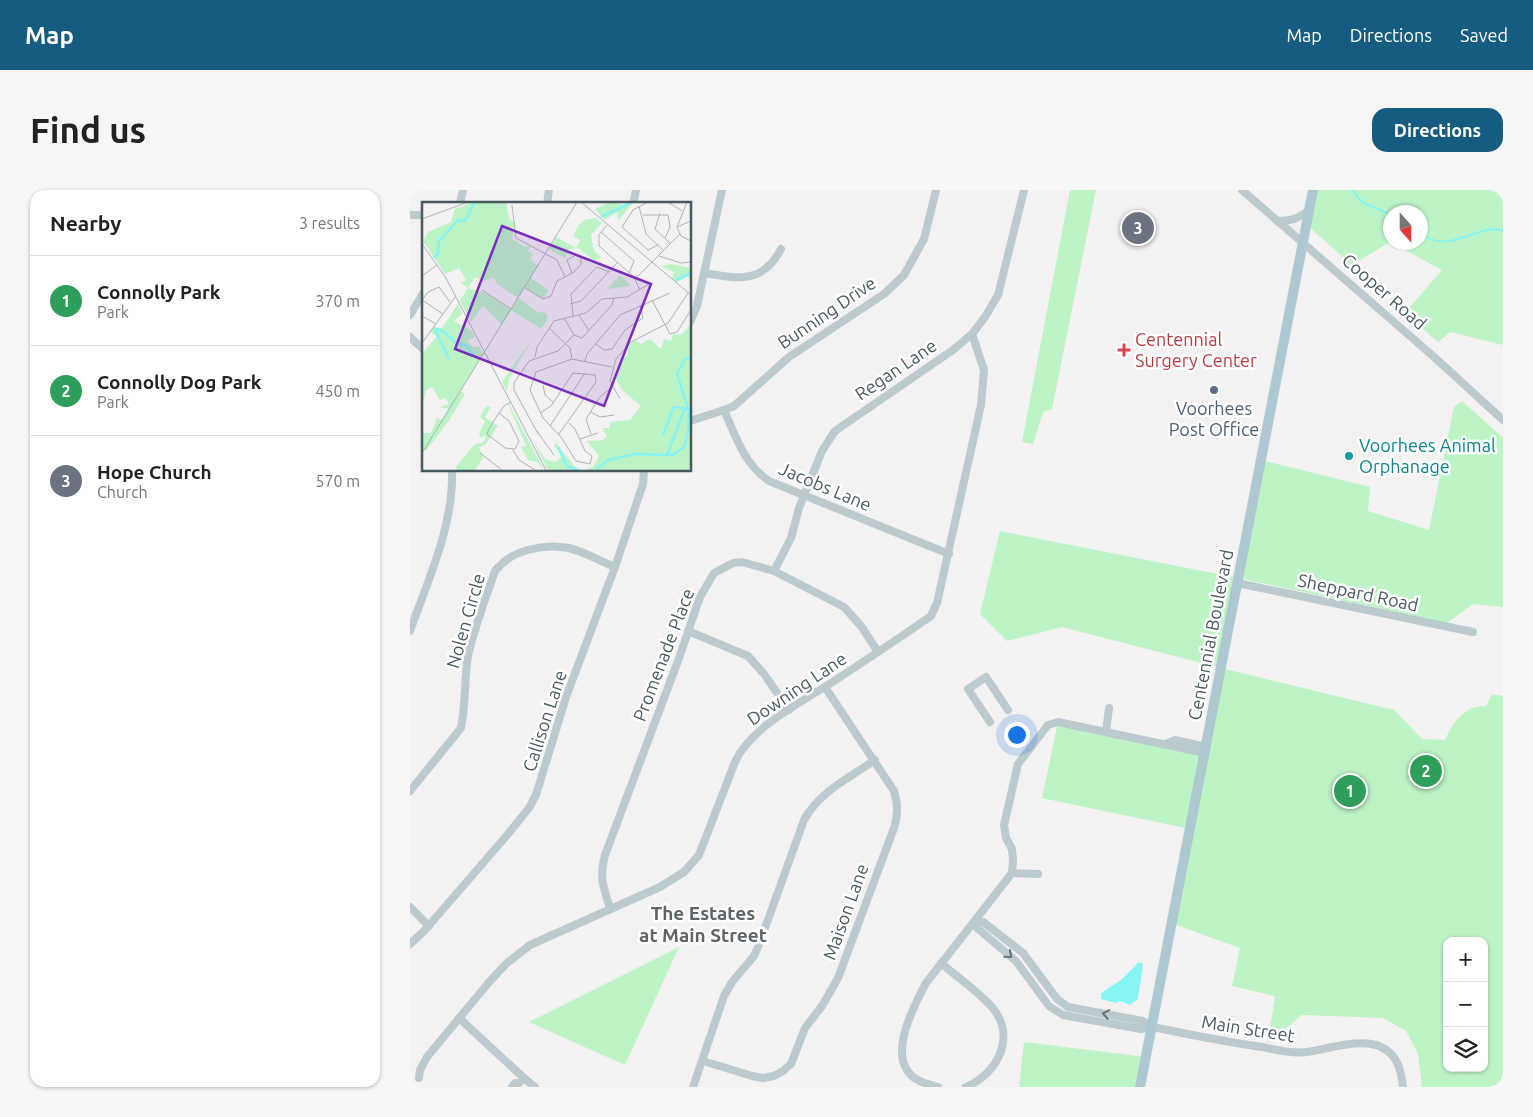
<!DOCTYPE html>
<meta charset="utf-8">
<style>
body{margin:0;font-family:Ubuntu,sans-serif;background:#f6f6f6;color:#222}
.controls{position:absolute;right:15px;bottom:15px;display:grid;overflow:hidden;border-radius:10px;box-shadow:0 1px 4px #0004}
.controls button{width:45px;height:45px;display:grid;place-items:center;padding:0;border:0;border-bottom:1px solid #e0e0e0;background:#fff;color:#222;font:25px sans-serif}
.compass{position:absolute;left:973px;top:15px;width:45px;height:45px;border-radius:50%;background:#fff;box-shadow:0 1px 4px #0004;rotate:159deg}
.you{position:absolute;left:606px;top:544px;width:18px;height:18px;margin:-12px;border:4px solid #fff;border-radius:50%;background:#1a73e8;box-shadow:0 0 0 8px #1a73e833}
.badge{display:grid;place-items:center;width:32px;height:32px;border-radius:50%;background:#165c81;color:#fff;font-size:16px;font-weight:700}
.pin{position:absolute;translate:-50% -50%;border:2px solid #fff;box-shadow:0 1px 5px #0006}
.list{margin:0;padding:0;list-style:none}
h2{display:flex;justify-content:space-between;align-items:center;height:65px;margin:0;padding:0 20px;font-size:21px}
h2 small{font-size:16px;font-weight:400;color:#767676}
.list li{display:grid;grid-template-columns:32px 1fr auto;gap:15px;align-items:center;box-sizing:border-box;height:90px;padding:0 20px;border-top:1px solid #e0e0e0}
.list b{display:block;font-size:19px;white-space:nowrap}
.list p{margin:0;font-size:16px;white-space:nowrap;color:#767676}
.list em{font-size:16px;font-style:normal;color:#767676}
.icon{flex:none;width:28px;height:28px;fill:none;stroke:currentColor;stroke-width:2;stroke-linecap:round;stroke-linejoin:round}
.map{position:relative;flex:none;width:1093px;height:897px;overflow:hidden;border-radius:15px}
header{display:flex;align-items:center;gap:30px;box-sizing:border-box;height:70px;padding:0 25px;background:#165c81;color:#fff}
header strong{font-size:24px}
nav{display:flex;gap:28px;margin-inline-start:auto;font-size:18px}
.intro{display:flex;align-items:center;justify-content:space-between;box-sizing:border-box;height:120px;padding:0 30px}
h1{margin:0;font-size:35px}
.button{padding:12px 22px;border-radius:15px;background:#165c81;color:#fff;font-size:18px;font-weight:700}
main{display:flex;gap:30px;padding:0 30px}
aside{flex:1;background:#fff;border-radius:15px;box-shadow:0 1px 4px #0004}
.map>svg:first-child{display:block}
</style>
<header>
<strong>Map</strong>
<nav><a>Map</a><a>Directions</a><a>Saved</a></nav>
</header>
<div class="intro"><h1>Find us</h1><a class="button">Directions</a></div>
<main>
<aside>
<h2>Nearby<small>3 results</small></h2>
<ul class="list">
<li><span class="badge" style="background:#2e9e5b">1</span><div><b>Connolly Park</b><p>Park</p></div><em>370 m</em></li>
<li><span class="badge" style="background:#2e9e5b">2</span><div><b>Connolly Dog Park</b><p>Park</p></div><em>450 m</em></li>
<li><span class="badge" style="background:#6b7280">3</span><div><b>Hope Church</b><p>Church</p></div><em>570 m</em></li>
</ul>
</aside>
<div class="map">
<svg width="1093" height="897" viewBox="0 0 1093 897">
<rect width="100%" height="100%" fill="#f3f1f1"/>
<g fill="#bcf4c6" fill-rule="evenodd">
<path d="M660,0H686L642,219L633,222L623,254L612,252Z"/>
<path d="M903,0H1093V155L1040,142L1028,152L995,123L1032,80L982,53L1011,52V22H981L980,52L942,75L897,35Z"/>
<path d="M1052,211L1093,248V417L1063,414L1037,433L829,388L811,478L984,520L1012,549L1035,550C1043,532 1055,515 1076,516L1082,504L1093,506V897H1012L1008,864L996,841L973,828L892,825L858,853L865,806L822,796L830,758L761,733L780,639L632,608L648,532L794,563L811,478L652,437L597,451L570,424L590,341L828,388L851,270L960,297L958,321L1019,340L1044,217ZM1037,751H1074V878H1037Z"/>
<path d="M269,757L215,875L119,832Z"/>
<path d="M614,852L736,867L730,897H609Z"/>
</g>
<path fill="#86f5f4" d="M729,772L733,774L728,809L720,815L710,811L706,813L691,809V803L711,790Z"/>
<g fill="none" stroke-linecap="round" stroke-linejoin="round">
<g stroke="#86f5f4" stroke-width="2">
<path d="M942,0L952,12L981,25"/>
<path d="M1011,44C1016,47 1022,50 1028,51C1048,55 1075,33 1093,41"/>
</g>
<g stroke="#bbcacf" stroke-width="8">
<path d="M832,0L1023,166L1093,230"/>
<path d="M50,14L53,0"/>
<path d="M137,14L139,0"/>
<path d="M223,14L226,0"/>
<path d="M0,25H14"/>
<path d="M867,31C881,31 888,29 899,20"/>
<path d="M294,83C328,89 353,94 371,59"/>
<path d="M0,125L14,102"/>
<path d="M280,132L287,116L312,0"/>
<path d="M0,147L14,160"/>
<path d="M314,220C326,247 334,274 359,291L539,364"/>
<path d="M280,231L314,220L324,216L379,167L474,104L494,85L514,49L526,0"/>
<path d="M364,381L381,348L389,318L412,261L425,241L543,160L562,144L575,127L588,105L614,0"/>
<path d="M827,393L1063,442"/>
<path d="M0,441C18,390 44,335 42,280"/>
<path d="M278,441L338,466L354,484L379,520"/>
<path d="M580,532L558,499L576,487L598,520"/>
<path d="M696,542L699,518"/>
<path d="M756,554L765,550L796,557"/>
<path d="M0,601L51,538C56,514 54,490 58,466C64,438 76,408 85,381C101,360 133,353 159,358C175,362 190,371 205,377"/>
<path d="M602,683L628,684"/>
<path d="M0,717L19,736"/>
<path d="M200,718C193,695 189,689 195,665L268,471L290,407L304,383L323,373L332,372L364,381L434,417L451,436L468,462"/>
<path d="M0,754L15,740L98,644L119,618L126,605L156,507L205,377L233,294L234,280"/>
<path d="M531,773C547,787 567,801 581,816C607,845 589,883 556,897"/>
<path d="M49,828L114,888L125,897"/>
<path d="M742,837L731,839L653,825L639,816L606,771L567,738L565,732H573L613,763L647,809L658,817L733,831L742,837C778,844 815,852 852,857C867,860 882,864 897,862C918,859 950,848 969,856C988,864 991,880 993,897"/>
<path d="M293,871L342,886L353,888L364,886L373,881L381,874L395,838L412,816L428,788L484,638C488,624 488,614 484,601L415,497"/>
<path d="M9,888L10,880L17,867L80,791L97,773L120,755L250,697L274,682L289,665L325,572C341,537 390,513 421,493C450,474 479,455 508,435L521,426L527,413L571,215L574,180L562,144"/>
<path d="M102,897L105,893H109L114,888"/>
<path d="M283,897L314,806L322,792L344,766L350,752L394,630C409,602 439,588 465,570"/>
<path d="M528,897C521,895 512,893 506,889C475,869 503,818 516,793L602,683L603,671L602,659L596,648L594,635L608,574L638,535L648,532L795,563"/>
</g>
<path stroke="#aec8d2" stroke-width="10" d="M730,897L903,0"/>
</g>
<defs><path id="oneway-chevron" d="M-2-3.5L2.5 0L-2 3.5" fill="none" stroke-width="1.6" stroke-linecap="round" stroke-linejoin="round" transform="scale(1.25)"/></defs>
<g stroke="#64767c">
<use href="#oneway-chevron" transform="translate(599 765) rotate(40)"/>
<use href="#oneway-chevron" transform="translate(696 824) rotate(-170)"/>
</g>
<path fill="#e0444e" stroke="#fff" stroke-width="2" d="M711.5 152.5h5v5h5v5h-5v5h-5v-5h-5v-5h5z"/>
<circle fill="#5c6f8a" stroke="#fff" stroke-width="2" cx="804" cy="200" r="5"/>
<circle fill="#0f9aa8" stroke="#fff" stroke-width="2" cx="939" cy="266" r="5"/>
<g text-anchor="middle" stroke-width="5" stroke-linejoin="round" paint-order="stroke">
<g font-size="18" fill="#475a60" stroke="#fff">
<text transform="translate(974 102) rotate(41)" y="6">Cooper Road</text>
<text transform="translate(417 123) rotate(-34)" y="6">Bunning Drive</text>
<text transform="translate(486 180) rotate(-34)" y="6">Regan Lane</text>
<text transform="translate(415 297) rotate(23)" y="6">Jacobs Lane</text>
<text transform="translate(948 403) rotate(12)" y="6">Sheppard Road</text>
<text transform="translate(56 431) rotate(-74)" y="6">Nolen Circle</text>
<text transform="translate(801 445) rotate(-79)" y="6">Centennial Boulevard</text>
<text transform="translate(254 465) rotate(-69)" y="6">Promenade Place</text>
<text transform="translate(387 499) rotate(-34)" y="6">Downing Lane</text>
<text transform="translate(135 531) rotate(-72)" y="6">Callison Lane</text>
<text transform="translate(436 722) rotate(-70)" y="6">Maison Lane</text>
<text transform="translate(838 839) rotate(9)" y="6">Main Street</text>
</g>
<g font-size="18" fill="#be3a42" stroke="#fff" text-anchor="start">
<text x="725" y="156">Centennial<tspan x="725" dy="21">Surgery Center</tspan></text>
</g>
<g font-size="18" fill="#4e5e75" stroke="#fff">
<text x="804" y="225">Voorhees<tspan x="804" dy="21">Post Office</tspan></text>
</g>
<g font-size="18" fill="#0d838f" stroke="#fff" text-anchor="start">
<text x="949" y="262">Voorhees Animal<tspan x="949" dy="21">Orphanage</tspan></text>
</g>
<g font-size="19" font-weight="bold" fill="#5d6367" stroke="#fff">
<text x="293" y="730">The Estates<tspan x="293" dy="22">at Main Street</tspan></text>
</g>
</g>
<g transform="translate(12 12)">
<rect width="269" height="269" fill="#f3f1f1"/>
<path d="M52,0H84L87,17L93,21L90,37L103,45L109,43L106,49L111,52L108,57L116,64L109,76L127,88L121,97L103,86L96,96L116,110L124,111L126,116L119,127L89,108L80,123L61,104L49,120L38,99L46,86L39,81L44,78L37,66L23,72L1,39L6,30L29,20L33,7ZM53,75L61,79L72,76L75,82L96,96L89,108L63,91L46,86ZM188,0L203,3L212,0L196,19L195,10L183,18L173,7ZM174,16L180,21L169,33L172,49L179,55L173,59L156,46L147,47L143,56L127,47L134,35L154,46L158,38L151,34L156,24L162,18ZM249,62L269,66V78L265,74L254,81L250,77L252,70L239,64ZM198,73L209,84L185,87ZM36,102L40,112L32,119L50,129L53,135L45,139L51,145L57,144L61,152L38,189L43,192L28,217L4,249L0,247V231H9L15,216L20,218L26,207L18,205L27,202L24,196L18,198L10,185L4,188L0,207V152L15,134L8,130L12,126H20ZM269,122V268H126L109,235L123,257L133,260L139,256V251L132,244L134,241L154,266L162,268L171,265L177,254L165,239L181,238L185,234L180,226H187L189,220L208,218L219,204L200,188L194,177L198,161L206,152L205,145L213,138L219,142L228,137L239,147L242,137L249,139L251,132L259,133ZM110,137L87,177L85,189L80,180ZM86,202H87L122,268L115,260L106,258L99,245L104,244ZM64,204L69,205L63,215L76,224L63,243L57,245L61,256L53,268H35L34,265L53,242L60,241L64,235L62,233L59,236L57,232L63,219L58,215Z" fill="#bcf4c6" fill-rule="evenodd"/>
<path fill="none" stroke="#86f5f4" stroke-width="2.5" d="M179,15L210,0M12,56L16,51L17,39L36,18L43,19L53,0M254,78L269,71M12,126L21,129L35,142L44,143L54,156M13,128L27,157M241,233L252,205L269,207M136,245L145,264L156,268M245,253L263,206M174,268L186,258L213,252L251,253L262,245L266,230L267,209L255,172L263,157L269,155"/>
<path fill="none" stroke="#aeb5b7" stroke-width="1" d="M159,0L269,93M226,0L211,8L200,25L226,48L236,43M246,0L260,9M265,0L255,25L259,34L269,39M90,3L94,36L135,58L143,75M217,4L224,32L241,48M238,11L233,27L248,41M221,13H246L248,25L243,36M0,17L46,0M185,23L177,33V44L212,75L218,88M255,25L269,19M179,30L212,59L207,71M0,42L24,76L124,268M237,54L259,61L269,60M0,74L15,63M213,77L258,32M103,86L121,97L129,94L135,79L143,75L150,71L153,69L159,62V56L154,53L145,58L150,71M60,88L89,107M0,98L6,90L17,85L28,100M0,98L21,112M230,98L248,132L255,130L269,108M148,102L159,99L195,61M157,113L167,129M0,114L14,122M151,114L149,92L175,65L187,70M142,116L152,133L160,136L190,103L192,96M127,126L148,146L150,157M0,141L34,94M174,142L182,148L190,147L203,128L221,116L218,103M113,155L115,145L132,119L164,111L180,97L205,95L227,82M163,159L165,152L198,113L248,91M121,183L123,193L131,200M198,197L188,179L194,157L209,140L246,121L266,91M169,210L178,215L192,213M77,211L87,219L97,239L93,247L83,246L65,232L66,229L71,220L77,211L82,204L89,200M118,211L129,204L151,171L173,173L174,180L137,232M147,221L153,227L163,249L170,254L168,262L154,259L139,235L121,216L108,188L114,170L150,157L190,165M128,224L163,171M114,228L92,188V181L107,159L136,149L152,133M117,232L114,228L132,253M169,232L164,217L178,195L190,185M158,237L176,231M91,248L97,258L113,268M0,251L155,0M58,251L80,268"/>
<path fill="#7b2cbf" fill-opacity="0.15" stroke="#7b2cbf" stroke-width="2.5" d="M80,24L229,82L182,204L33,147Z"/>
<rect width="269" height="269" fill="none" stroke="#475a60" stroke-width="2.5"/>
</g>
</svg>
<div class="controls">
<button>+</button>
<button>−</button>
<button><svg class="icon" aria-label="layers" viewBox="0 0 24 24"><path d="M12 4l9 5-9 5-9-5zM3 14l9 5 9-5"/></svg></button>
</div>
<svg class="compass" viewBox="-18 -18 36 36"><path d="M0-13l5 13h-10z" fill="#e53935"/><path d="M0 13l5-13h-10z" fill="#767676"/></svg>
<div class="you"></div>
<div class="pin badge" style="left:940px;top:601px;background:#2e9e5b">1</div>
<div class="pin badge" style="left:1016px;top:581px;background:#2e9e5b">2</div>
<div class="pin badge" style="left:728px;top:38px;background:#6b7280">3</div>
</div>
</main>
